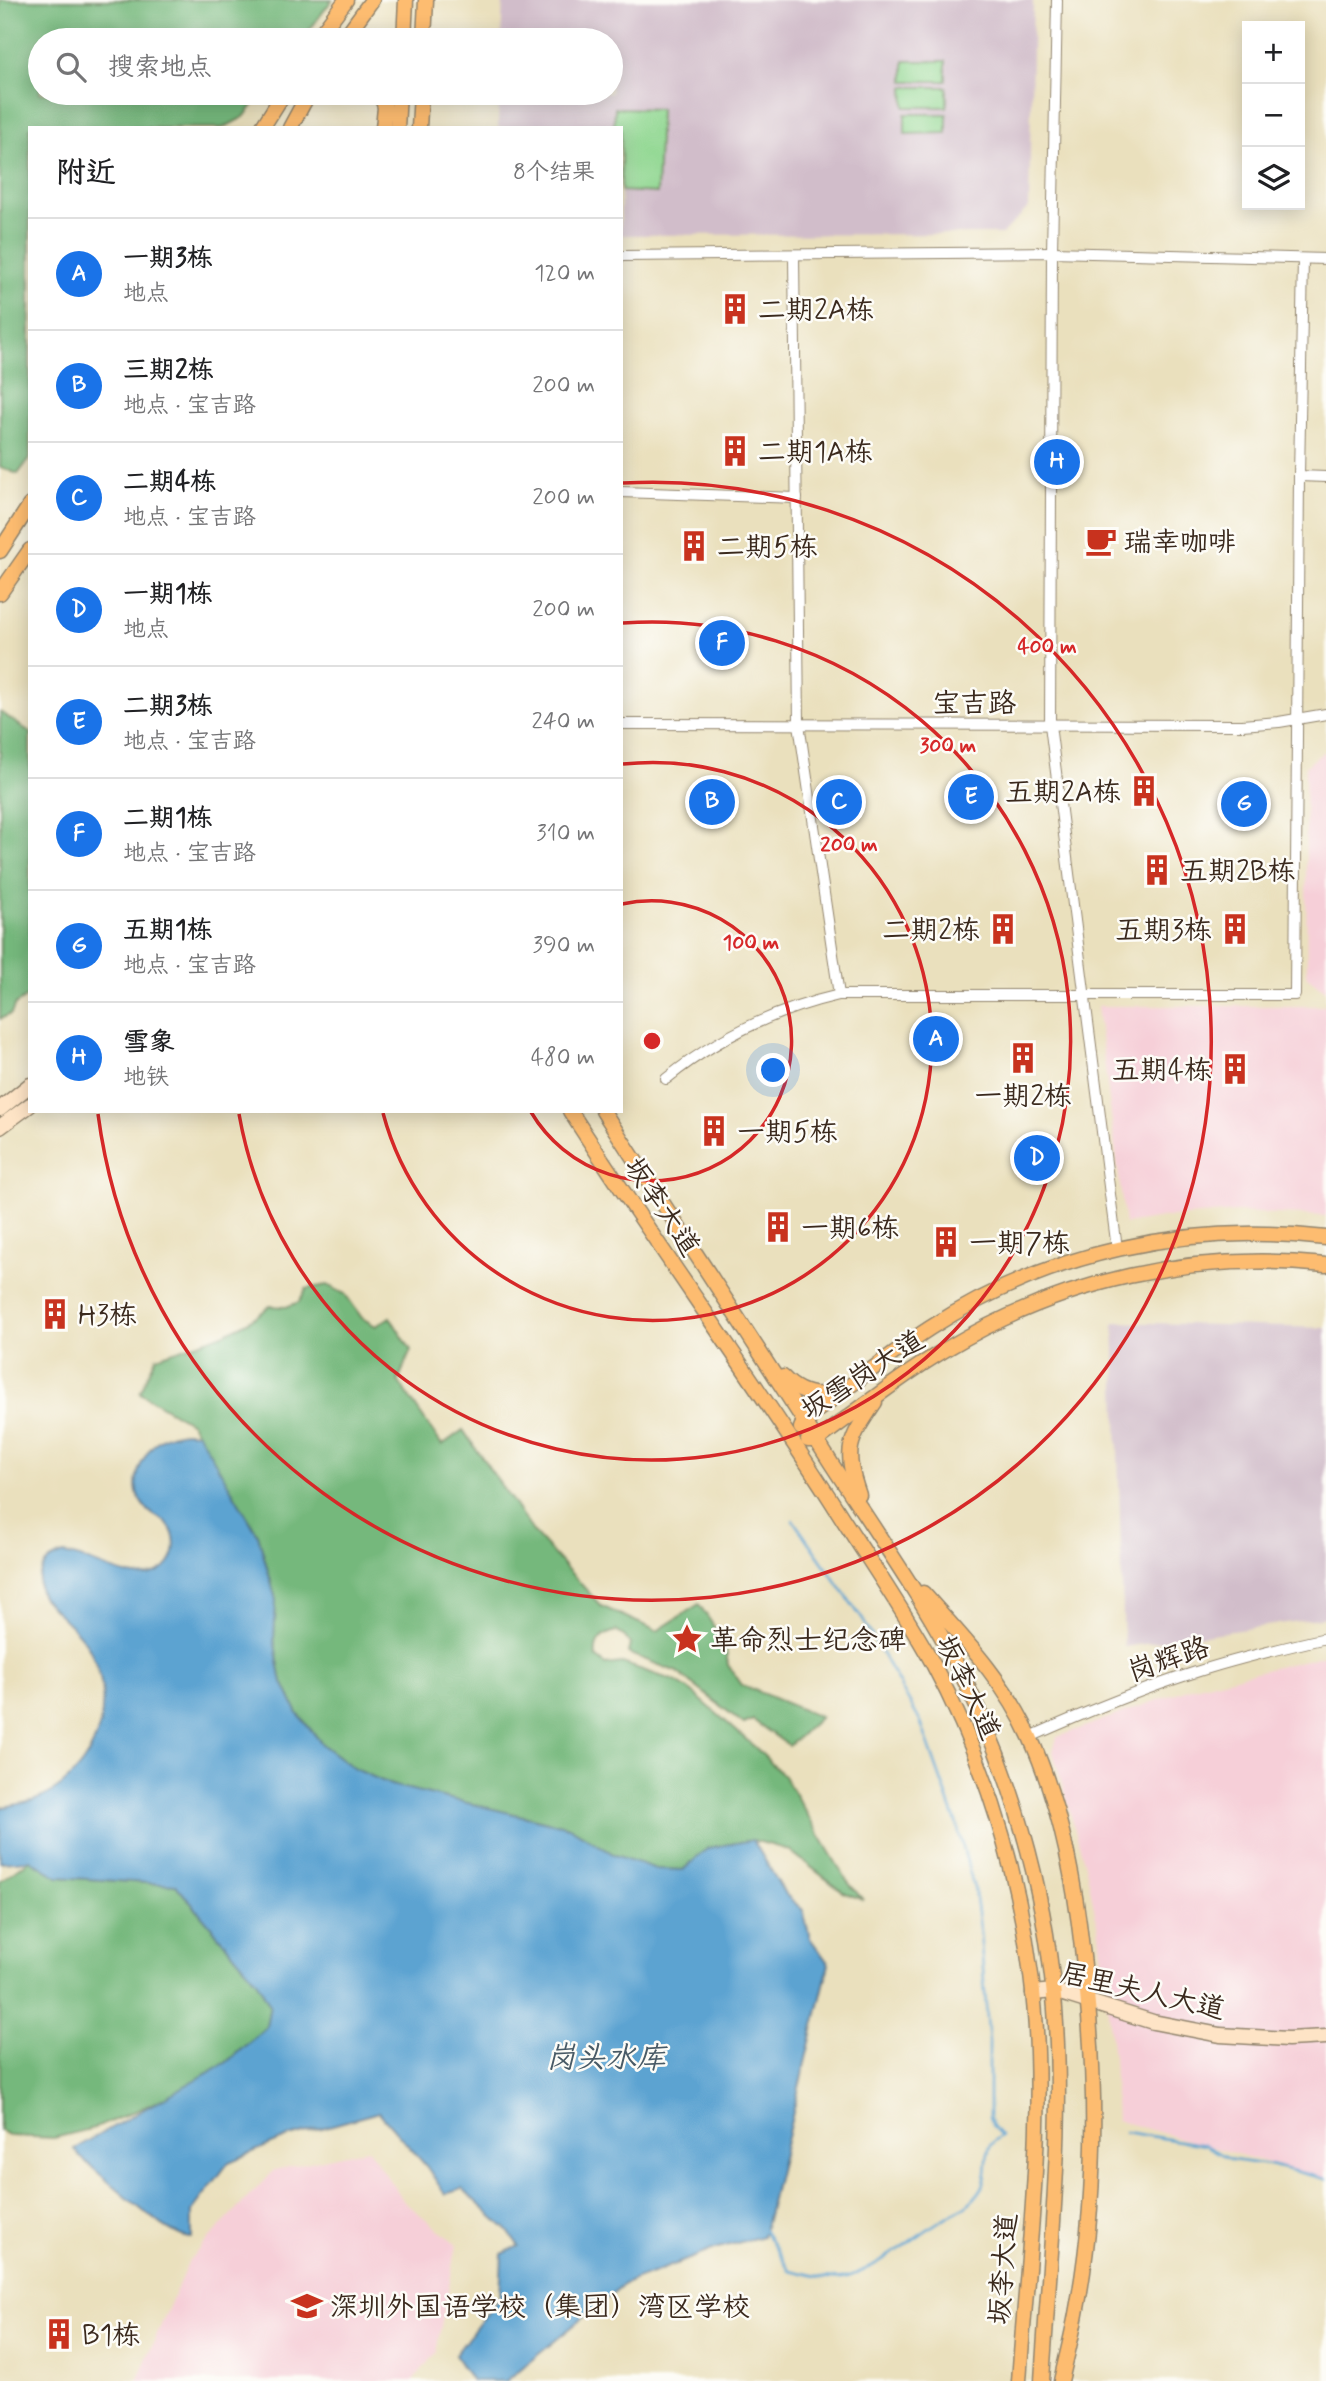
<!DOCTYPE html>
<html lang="zh">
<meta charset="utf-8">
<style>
body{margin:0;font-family:Mynerve,"LXGW WenKai TC",sans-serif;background:#f6f6f6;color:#202124}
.controls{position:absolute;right:21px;top:21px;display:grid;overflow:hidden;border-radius:0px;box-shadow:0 4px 18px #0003}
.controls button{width:63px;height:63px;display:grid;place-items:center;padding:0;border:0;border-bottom:2px solid #e0e0e0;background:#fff;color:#202124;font:35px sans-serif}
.you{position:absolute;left:774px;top:1071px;width:24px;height:24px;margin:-18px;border:5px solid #fff;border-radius:50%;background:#1a73e8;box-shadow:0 0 0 10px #1a73e833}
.badge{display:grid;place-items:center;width:46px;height:46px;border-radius:50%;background:#1a73e8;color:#fff;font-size:23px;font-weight:700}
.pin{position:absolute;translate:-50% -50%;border:4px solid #fff;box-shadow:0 2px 7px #0006}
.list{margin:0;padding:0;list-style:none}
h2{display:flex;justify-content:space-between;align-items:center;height:91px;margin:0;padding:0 28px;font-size:30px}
h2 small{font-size:23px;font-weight:400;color:#757577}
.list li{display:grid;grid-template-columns:46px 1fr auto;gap:21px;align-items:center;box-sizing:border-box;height:112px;padding:0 28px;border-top:2px solid #e0e0e0}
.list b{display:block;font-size:26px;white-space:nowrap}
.list p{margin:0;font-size:23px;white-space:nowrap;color:#757577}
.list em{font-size:23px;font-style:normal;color:#757577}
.icon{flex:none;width:38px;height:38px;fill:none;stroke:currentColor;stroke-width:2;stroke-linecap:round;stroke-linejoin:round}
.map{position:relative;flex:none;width:1326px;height:2381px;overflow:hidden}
.search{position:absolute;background:#fff;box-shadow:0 4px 18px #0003;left:28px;top:28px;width:595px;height:77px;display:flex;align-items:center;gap:18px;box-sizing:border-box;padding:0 24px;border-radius:38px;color:#757577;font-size:26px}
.panel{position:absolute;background:#fff;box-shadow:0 4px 18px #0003;left:28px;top:126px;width:595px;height:987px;border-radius:0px}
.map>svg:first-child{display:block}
</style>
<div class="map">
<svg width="1326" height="2381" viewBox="0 0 1326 2381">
<rect width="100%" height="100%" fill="#fdfcf7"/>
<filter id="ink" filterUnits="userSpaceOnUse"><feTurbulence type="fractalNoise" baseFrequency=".0143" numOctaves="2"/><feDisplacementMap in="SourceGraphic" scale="14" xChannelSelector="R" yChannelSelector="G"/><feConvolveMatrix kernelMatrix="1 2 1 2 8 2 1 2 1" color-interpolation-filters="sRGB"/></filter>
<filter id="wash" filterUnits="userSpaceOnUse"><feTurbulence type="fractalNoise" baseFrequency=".00686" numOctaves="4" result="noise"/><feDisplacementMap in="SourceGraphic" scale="28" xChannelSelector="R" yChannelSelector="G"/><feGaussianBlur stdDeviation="1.57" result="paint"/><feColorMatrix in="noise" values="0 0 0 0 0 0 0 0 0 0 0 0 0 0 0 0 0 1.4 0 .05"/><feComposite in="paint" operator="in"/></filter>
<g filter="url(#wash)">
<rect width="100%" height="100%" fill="#eae0bd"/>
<g fill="#f6cfd8">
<path d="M1323,752H1326V990L1307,977L1305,767Z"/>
<path d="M1097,1006H1326V1216L1237,1212L1162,1218L1125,1224Z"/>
<path d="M1326,1655V2179L1116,2120L1113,2057L1099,1933L1087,1872L1053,1752L1057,1737L1190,1688Z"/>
<path d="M368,2149L403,2200L457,2245L436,2352L413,2381H137L189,2260L274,2170Z"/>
</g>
<g fill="#d1bdca">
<path d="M503,0H1033L1029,207L1002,234L621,235V128H498L499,93H611V40H501Z"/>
<path d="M1114,1322L1326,1328V1617L1124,1647Z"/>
</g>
<g fill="#90d791" stroke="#668058" stroke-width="2">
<rect x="904" y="61" width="42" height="20"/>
<path d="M904,87H947V107H905Z"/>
<path d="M615,108L660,109L657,193L621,191V128H614Z"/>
<path d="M905,114H947V133L905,134Z"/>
</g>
<g fill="#74b87b" stroke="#58714c" stroke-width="2">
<path d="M0,0H332L302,40H40V93H263L244,117L223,128H30V458L18,474L0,467Z"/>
<path d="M0,712L30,732V995L15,1005L11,1014L0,1019Z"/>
<path d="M327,1285L345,1294L362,1318L376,1326L390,1317L411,1350L398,1381L442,1445L463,1430L534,1533L601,1606L657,1631L699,1604L725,1643L728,1665L742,1685L820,1717L789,1746L753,1720L744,1724L677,1672L628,1653L630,1644L625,1637L616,1631C601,1635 594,1642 596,1657L606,1665L622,1663L675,1681L691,1691L757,1749L784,1776L847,1881L863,1900L843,1892L789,1850L753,1840L708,1848L683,1870L656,1869L615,1855L569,1827L391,1785L355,1769L323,1745L298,1714L281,1678L274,1639L276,1600L258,1535L191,1423L140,1393L156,1357C196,1343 237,1334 270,1306L286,1307L299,1302L306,1289Z"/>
<path d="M30,1860L58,1877L176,1885L256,1980L270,2005L266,2027L227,2062L163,2099L98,2127L54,2138L10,2136L0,2131V1881Z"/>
</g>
<path fill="#5ba3d1" stroke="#4b6678" stroke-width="2" d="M185,1432L198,1433L258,1535L276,1600L274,1639L281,1678L298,1714L323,1745L355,1769L391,1785L569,1827L615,1855L656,1869L683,1870L708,1848L753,1840L785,1894L803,1910L810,1938L829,1964L763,2236L715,2249L624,2284L506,2381H472L455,2355L500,2296L502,2254L519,2246L507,2230L462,2189L445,2194L427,2167L379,2112L286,2138L229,2162L192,2211V2238C169,2240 100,2173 79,2156L74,2149L227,2062L266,2027L270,2005L256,1980L176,1885L58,1877L30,1860L0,1862V1808C18,1804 36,1802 52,1792C101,1761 118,1695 87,1645C76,1627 56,1613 42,1597C33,1577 43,1559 64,1554C89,1558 111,1573 136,1576C147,1578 156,1575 165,1568C177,1557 178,1537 168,1525C164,1519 155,1517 150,1512C131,1496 134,1475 146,1455C156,1439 166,1434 185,1432Z"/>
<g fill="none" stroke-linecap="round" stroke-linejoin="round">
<g stroke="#5ba3d1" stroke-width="2.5">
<path d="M1125,2132L1205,2145L1232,2160L1269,2165L1326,2179"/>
<path d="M764,2230L789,2270C806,2273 825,2280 842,2278C869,2274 916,2236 940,2221C949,2215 960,2211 968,2204C973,2200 979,2193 982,2188C992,2170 979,2148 1001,2136L992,2125L989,2118V2042L979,1920L975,1892L957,1825L921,1723L863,1620L793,1520"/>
</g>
</g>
</g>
<g filter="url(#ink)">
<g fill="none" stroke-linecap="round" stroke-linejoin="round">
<defs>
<g id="street">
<path d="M1057,0L1052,252L1050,725L1117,1249"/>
<path d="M794,255L799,724L839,995"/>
<path d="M621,256L1052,252L1326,259"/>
<path d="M1299,476L1326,477"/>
<path d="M621,492L797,498"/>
<path d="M621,724L1242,725L1279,722L1326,714"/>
<path d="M666,1079C718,1037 774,1010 839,995H1295L1299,476L1303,259"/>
<path d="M1030,1737C1084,1713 1139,1690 1196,1672C1239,1658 1282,1648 1326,1638"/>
</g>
<g id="secondary">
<path d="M0,1109L30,1085"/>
<path d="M0,1127L30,1105"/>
<path d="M1033,1993L1054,1991L1153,2022L1220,2035L1288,2039L1326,2037"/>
</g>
<g id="primary">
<path d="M316,40L346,0"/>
<path d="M343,40L372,0"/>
<path d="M404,40L406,0"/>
<path d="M424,40L426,0"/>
<path d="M380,93L385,107L383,128"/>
<path d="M262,128L284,93"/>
<path d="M290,128L309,93"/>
<path d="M397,128L399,93"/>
<path d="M419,128L421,93"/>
<path d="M0,551L30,505"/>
<path d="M0,593L30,550"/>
<path d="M570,1111C655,1243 747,1369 832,1502C865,1555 902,1607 932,1662C984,1759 1017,1866 1031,1975C1048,2106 1028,2249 1019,2381"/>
<path d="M603,1111C679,1229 756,1345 831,1463C871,1525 915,1587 950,1652C1004,1752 1039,1864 1052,1977C1067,2110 1050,2247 1042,2381"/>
<path d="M783,1377C799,1394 818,1399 840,1390"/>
<path d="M801,1428L805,1419C847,1389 887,1356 930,1328C1047,1252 1188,1222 1326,1238"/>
<path d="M808,1440H817C860,1409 902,1375 948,1348C1062,1280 1193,1251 1326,1265"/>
<path d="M859,1495C843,1449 849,1441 875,1402"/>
<path d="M923,1593C963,1638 1005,1681 1030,1737C1060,1804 1074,1876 1082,1948C1097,2069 1099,2194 1076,2314C1072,2336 1066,2359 1061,2381"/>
</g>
</defs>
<use href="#street" stroke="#92856e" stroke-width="12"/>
<use href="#secondary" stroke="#92856e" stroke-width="17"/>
<use href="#primary" stroke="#92856e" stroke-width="17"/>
<use href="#street" stroke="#fff" stroke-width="10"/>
<use href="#secondary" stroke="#fee4c6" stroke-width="14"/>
<use href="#primary" stroke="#fdbc70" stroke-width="14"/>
</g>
</g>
<g fill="none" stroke="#d62828" stroke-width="3.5">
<path d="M622 904A140 140 0 1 1 531 1112"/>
<path d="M623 764A279 279 0 1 1 383 1113"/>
<path d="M623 623A419 419 0 1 1 239 1114"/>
<path d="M623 483A559 559 0 1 1 98 1114"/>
</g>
<defs>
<symbol id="building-bare" viewBox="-9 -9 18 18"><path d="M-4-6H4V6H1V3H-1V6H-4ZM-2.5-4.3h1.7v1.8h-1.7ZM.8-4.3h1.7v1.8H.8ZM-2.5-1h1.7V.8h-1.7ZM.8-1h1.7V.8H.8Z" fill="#c8321e" stroke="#fdfcf7" stroke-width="2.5" paint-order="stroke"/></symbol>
<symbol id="cafe-bare" viewBox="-9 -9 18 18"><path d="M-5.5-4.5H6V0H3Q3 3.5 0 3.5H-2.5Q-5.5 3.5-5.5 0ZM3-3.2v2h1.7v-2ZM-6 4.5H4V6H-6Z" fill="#c8321e" stroke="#fdfcf7" stroke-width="2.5" paint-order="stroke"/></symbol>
<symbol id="sight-bare" viewBox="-9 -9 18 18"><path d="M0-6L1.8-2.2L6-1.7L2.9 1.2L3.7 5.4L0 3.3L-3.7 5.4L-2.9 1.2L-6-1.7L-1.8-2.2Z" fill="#c8321e" stroke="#fdfcf7" stroke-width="2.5" paint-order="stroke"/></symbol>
<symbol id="school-bare" viewBox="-9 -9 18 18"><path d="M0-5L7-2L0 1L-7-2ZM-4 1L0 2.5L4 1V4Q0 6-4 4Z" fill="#c8321e" stroke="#fdfcf7" stroke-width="2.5" paint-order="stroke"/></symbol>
</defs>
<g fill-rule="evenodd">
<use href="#building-bare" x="713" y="287" width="44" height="44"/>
<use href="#building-bare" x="713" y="429" width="44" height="44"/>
<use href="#cafe-bare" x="1079" y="519" width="44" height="44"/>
<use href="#building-bare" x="672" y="524" width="44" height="44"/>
<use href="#building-bare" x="1122" y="769" width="44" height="44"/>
<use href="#building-bare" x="1135" y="848" width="44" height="44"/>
<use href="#building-bare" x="981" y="907" width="44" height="44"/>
<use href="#building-bare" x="1213" y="907" width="44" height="44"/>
<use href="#building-bare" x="1001" y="1036" width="44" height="44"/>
<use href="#building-bare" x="1213" y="1047" width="44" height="44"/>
<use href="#building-bare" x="692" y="1109" width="44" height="44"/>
<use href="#building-bare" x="756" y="1205" width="44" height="44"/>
<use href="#building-bare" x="924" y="1220" width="44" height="44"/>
<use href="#building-bare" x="33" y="1292" width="44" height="44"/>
<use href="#sight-bare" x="665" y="1617" width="44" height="44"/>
<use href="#school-bare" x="285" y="2284" width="44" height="44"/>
<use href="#building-bare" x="37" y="2312" width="44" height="44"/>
</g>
<g text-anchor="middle" stroke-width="5" stroke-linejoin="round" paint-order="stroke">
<g font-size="28" fill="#3b2a1e" stroke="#fdfcf7" text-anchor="start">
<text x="758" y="319">二期2A栋</text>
<text x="758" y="461">二期1A栋</text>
<text x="1124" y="551">瑞幸咖啡</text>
<text x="717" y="556">二期5栋</text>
<text x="1121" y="801" text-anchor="end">五期2A栋</text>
<text x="1180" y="880">五期2B栋</text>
<text x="980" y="939" text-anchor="end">二期2栋</text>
<text x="1212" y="939" text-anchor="end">五期3栋</text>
<text x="1212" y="1079" text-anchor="end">五期4栋</text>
<text x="1023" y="1105" text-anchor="middle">一期2栋</text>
<text x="737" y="1141">一期5栋</text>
<text x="801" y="1237">一期6栋</text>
<text x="969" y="1252">一期7栋</text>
<text x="78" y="1324">H3栋</text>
<text x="710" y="1649">革命烈士纪念碑</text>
<text x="330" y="2316">深圳外国语学校（集团）湾区学校</text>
<text x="82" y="2344">B1栋</text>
</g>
<g font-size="28" fill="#3b2a1e" stroke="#fdfcf7">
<text x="974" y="712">宝吉路</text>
<text transform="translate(663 1206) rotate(56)" y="10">坂李大道</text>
<text transform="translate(862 1374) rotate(-33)" y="10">坂雪岗大道</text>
<text transform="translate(1168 1658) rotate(-19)" y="10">岗辉路</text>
<text transform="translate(969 1687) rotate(64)" y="10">坂李大道</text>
<text transform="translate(1143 1990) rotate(13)" y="10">居里夫人大道</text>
<text transform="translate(1002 2269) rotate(-86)" y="10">坂李大道</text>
</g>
<g font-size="30" font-style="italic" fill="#485a66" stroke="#fdfcf7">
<text x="606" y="2067">岗头水库</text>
</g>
</g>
<circle cx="652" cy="1041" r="10" fill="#d62828" stroke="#fdfcf7" stroke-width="3.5"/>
<g font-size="21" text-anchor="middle" font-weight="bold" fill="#d62828" stroke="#fdfcf7" stroke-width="5" stroke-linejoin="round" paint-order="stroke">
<text x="1047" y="653">400 m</text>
<text x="948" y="752">300 m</text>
<text x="849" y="851">200 m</text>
<text x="751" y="949">100 m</text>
</g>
</svg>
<div class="controls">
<button>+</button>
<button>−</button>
<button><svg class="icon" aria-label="layers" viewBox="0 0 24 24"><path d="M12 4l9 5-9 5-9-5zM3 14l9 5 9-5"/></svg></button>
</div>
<div class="you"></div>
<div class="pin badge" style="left:936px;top:1039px">A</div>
<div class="pin badge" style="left:712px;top:802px">B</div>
<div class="pin badge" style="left:839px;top:802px">C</div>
<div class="pin badge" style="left:1037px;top:1158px">D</div>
<div class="pin badge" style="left:971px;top:797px">E</div>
<div class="pin badge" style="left:722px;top:643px">F</div>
<div class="pin badge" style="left:1244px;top:804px">G</div>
<div class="pin badge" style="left:1057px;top:462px">H</div>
<div class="search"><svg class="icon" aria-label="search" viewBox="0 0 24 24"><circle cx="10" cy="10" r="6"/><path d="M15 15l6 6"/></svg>搜索地点</div>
<section class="panel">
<h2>附近<small>8个结果</small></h2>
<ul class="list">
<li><span class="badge">A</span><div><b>一期3栋</b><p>地点</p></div><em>120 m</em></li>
<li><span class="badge">B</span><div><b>三期2栋</b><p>地点 · 宝吉路</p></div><em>200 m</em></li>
<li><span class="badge">C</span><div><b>二期4栋</b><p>地点 · 宝吉路</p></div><em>200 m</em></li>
<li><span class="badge">D</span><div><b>一期1栋</b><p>地点</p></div><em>200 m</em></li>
<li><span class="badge">E</span><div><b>二期3栋</b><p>地点 · 宝吉路</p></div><em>240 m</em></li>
<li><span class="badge">F</span><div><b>二期1栋</b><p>地点 · 宝吉路</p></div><em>310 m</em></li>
<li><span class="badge">G</span><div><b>五期1栋</b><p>地点 · 宝吉路</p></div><em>390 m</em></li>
<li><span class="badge">H</span><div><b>雪象</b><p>地铁</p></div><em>480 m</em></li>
</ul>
</section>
</div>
